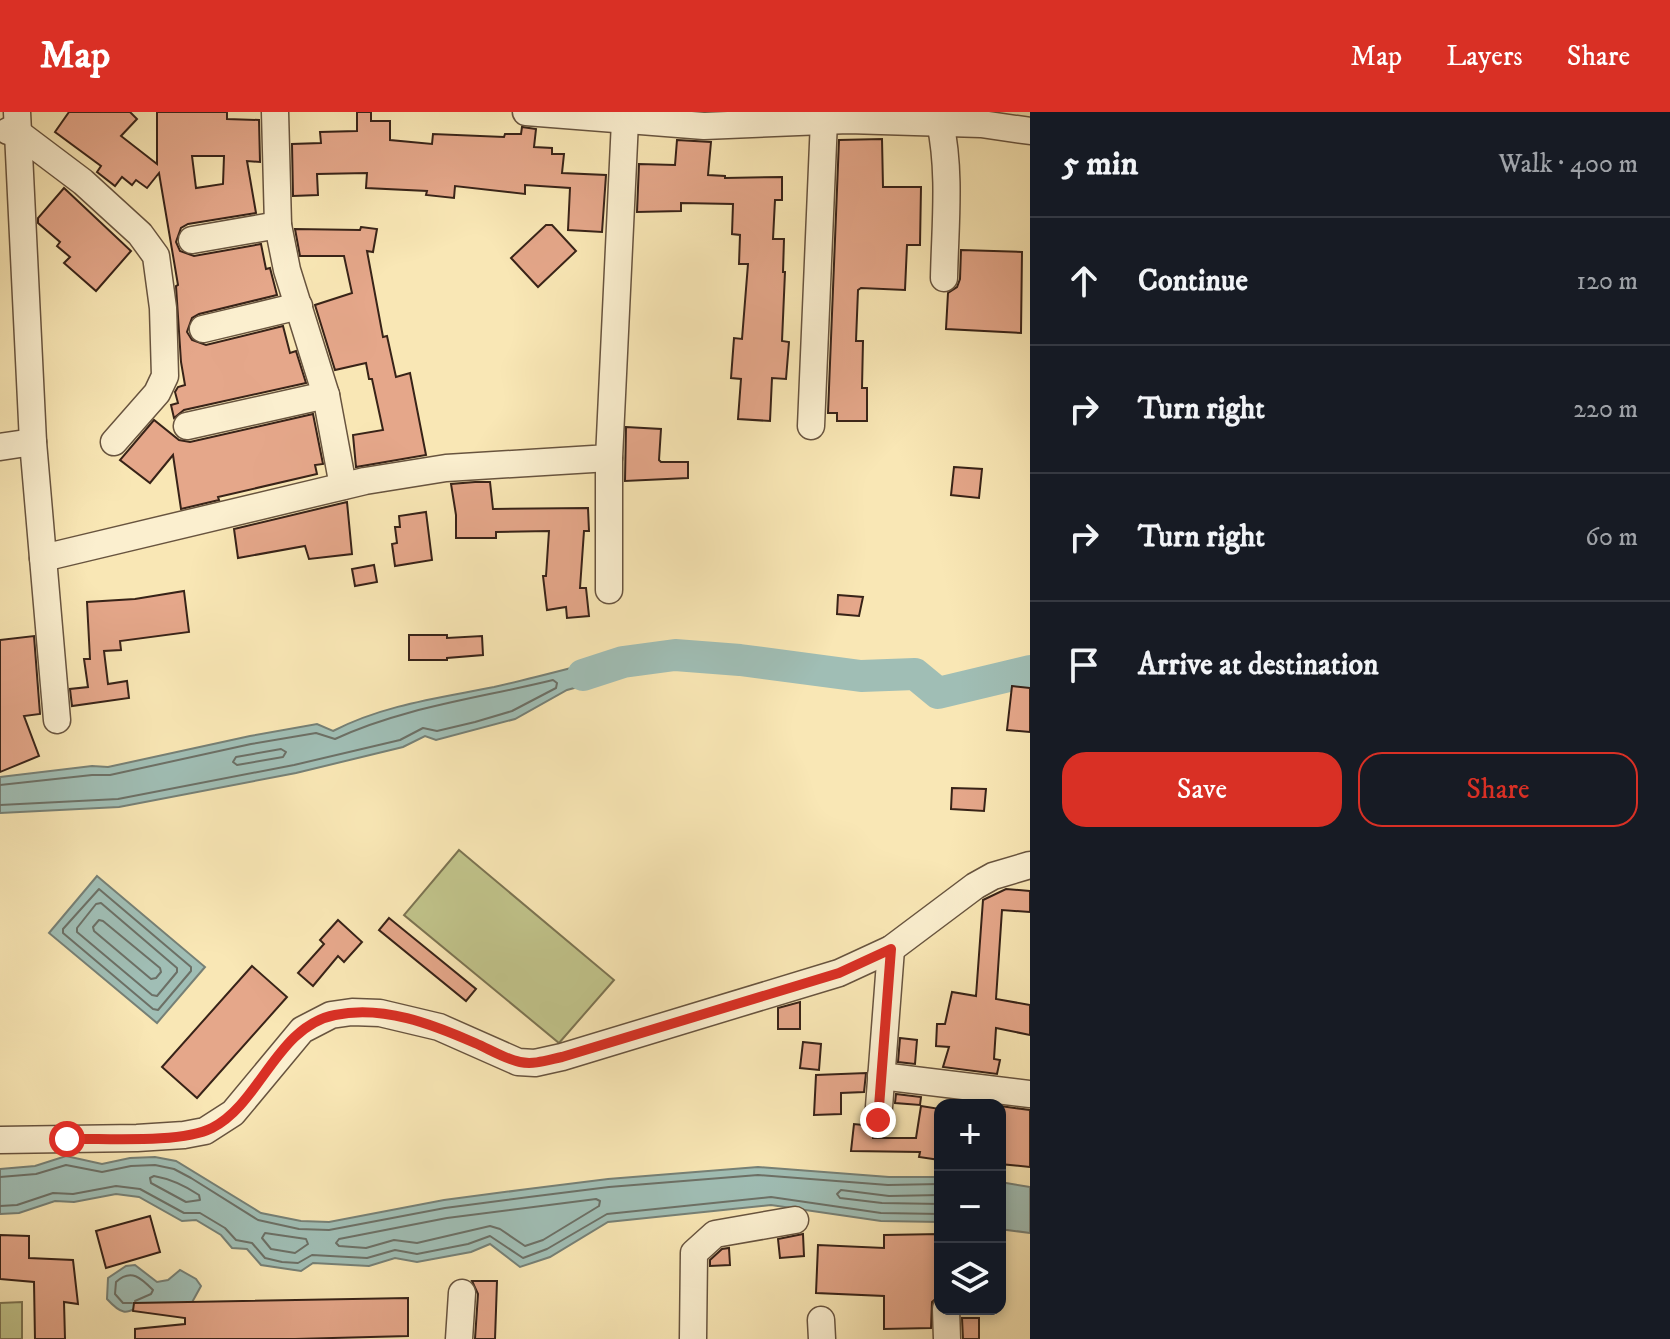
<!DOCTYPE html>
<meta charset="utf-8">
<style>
body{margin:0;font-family:"IM FELL DW Pica",serif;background:#20242c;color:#f1f3f6}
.controls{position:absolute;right:24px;bottom:24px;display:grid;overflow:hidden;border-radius:16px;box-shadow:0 4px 12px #0003}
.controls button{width:72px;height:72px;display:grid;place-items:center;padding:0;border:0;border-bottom:2px solid #363941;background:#171b24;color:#f1f3f6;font:40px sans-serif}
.stop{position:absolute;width:24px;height:24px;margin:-18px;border:6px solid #d93025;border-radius:50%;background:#fff}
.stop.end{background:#d93025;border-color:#fff;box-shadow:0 2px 8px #0008}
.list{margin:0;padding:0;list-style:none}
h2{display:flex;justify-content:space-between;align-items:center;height:104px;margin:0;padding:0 32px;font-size:34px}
h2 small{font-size:26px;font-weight:400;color:#9ea1a6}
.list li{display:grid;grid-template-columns:52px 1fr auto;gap:24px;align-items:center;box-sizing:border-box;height:128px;padding:0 32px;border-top:2px solid #363941}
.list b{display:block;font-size:30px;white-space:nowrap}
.list em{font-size:26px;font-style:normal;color:#9ea1a6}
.actions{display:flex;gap:16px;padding:24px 32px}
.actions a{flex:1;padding:18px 0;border:2px solid #d93025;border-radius:24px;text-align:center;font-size:28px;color:#d93025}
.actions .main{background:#d93025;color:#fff}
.icon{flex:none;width:44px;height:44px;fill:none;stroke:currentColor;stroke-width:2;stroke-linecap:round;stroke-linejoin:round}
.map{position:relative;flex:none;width:1030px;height:1227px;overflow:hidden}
header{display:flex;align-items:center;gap:48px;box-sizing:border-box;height:112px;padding:0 40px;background:#d93025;color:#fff}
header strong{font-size:38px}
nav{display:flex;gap:44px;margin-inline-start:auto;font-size:28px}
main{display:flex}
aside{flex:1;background:#171b24}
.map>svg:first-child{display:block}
</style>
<header>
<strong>Map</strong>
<nav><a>Map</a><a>Layers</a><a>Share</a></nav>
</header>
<main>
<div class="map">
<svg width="1030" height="1227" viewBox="0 0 1030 1227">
<rect width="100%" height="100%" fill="#f9e7b5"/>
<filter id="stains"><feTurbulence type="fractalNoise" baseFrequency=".0025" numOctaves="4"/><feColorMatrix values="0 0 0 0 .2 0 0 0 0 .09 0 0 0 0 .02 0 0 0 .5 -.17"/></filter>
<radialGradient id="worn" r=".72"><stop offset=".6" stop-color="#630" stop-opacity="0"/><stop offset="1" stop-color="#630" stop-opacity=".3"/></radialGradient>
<g fill="#c1c48b" stroke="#7c7452" stroke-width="2">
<path d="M459,738L614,868L559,931L404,803Z"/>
<path d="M22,1190V1227H0V1191Z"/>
</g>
<g fill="#a0beb5" stroke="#768076" stroke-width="2">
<path d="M614,545L623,550L615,565L567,578L515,607L436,628L425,624L403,635L296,661L119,695L0,701V665L92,654L108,655L250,624L317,612L333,619C383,593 439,586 494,575C534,566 574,555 614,545Z"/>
<path d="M97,764L205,855L157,911L49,821Z"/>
<path d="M66,1044L102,1052L130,1046L155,1045L176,1049L261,1101L301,1109L329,1110L444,1088L528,1077L608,1067L758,1055L889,1065H940V1110L881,1109L771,1093L608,1110L550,1145L520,1155L490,1132L471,1140L417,1150L395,1146L369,1154L313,1151L301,1159L261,1153L247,1137L232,1136L221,1123L196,1108L182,1109L139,1085L116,1082L74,1090L55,1089L19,1101L0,1102V1057L35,1054Z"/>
<path d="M1000,1070L1030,1075V1121L1000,1117Z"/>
<path d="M135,1153L157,1170L168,1168L180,1158L196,1167L201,1174L190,1194C184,1194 177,1196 171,1195C164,1195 159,1190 152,1191C129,1193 130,1212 107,1187L108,1166L126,1154Z"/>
</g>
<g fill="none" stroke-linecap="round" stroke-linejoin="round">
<g stroke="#6c7066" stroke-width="2">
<path d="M281,637L286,640L283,645L237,653L233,650L236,645Z"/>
<path d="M0,673L92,663H110L251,632L316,621L335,627C404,595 480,586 553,568L557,571L556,576L512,599L475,610L437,619L423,616L400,628L294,653L118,687L0,693"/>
<path d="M99,777L191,855V859L158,898L153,897L63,821V817Z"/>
<path d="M101,791L177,856V860L157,884L152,883L77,820V816L96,792Z"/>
<path d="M99,808L103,809L160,856L161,860L156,866L151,867L94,819L93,815Z"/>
<path d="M154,1064C171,1067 184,1073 199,1083L200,1088L186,1090L151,1071L150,1066Z"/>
<path d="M0,1065L36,1062L66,1053L102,1060L131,1054L155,1053L174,1057L191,1066L258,1108L299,1117L329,1118L445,1096L529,1085L609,1075L758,1063L888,1073L940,1072"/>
<path d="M940,1083L889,1084L841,1078L837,1082L840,1086L882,1091L940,1092"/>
<path d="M596,1087L600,1089L599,1094L543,1128L525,1134L500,1117L490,1114L417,1131L394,1128L366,1136L339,1134L336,1131L339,1127L447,1106Z"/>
<path d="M0,1094L17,1093L53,1081L73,1082L116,1074L140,1077L184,1101H200L225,1116L236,1128L252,1131L265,1146L282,1150L298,1151L312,1143L367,1146L395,1138L417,1142L468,1132L490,1124L523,1146L547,1137L607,1102L771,1085L881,1101L940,1102"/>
<path d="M265,1121L306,1127L308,1132L295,1141L271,1137L262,1126Z"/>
<path d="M132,1191H123L115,1182L116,1170C131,1156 141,1166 153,1178L151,1182L135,1189"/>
</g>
<path stroke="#a0beb5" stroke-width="32" d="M583,563L623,550L675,543L740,548L861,564L915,562L938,581L1030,559"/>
</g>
<g fill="#e5a78a" stroke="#382318" stroke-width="2" fill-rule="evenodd">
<path d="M69,0H130L137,7L121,24L157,52V0H227V7L259,8L260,50L247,49L256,101L188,112L181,116L176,130L180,139L194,144L261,132L266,157L270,156L277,183L199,202L192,206L187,220L192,228L206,233L283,214L290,241L296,239L306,271L184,298L174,306L171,293L178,291L175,280L178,275L185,273L181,250L176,174L178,173L159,61L147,76L136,68L132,73L122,65L115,74L97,60L101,54L55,20ZM192,44H224L223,72L196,76Z"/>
<path d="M357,0H371V9H390V28L432,32L433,22L504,25L505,22H521L522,15L536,17L534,35L552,36V42H564L562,61L606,63L602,120L568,118L570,76L525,73V82L455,74L454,86L426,83L427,79L366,76L367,61L317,62L318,83L293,84L292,32L321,31L320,20L357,19Z"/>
<path d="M882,27L883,75H921L920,133H907L905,178L861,176L858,178L856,229H863L862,276H867V309H837V301H828L839,28Z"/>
<path d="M677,28L711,30L708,63L725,64V66L782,65V88H775L773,127H784L783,160H785L782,229L789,230L786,267L772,266L770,309L738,307L741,267L731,266L734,226L742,227L748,152H739L740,123L732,122L733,92L681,91V99L637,100L639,52L675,53Z"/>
<path d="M64,76L131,139L96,179L64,151L70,145L57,134L60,130L38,111V106Z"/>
<path d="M546,113H552L576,139L538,175L511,146Z"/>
<path d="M361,115L377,117L373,140L367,139L383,225L387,224L396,265L410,261L426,343L356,355L353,323L383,318L372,267H369L366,251L335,258L315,193L352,181L344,144H300L295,117L360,118Z"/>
<path d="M961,138L1022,140L1021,221L946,217L948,181L957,175L960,167Z"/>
<path d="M313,302L323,352L315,353L317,362L218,385L219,388L181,397L173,343L150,371L120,348L154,308L179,328L190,330Z"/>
<path d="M626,315L661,317L659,348L661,350H688V366L625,369Z"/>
<path d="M954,355L982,357L979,386L951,383Z"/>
<path d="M475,370H490L493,397L588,396L589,419H584L580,476H586L589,504L567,506L566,495L547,498L543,464H546L549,419L496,420V426H456V403L451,372Z"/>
<path d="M347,390L352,442L309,447L305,434L238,446L234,417Z"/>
<path d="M426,400L432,448L395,454L392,432L397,431L395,415H400L399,404Z"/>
<path d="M374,453L377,470L355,474L352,457Z"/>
<path d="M184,479L189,520L120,529L121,538L104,539L108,572L127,569L129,586L72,594L70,577L88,575L84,547H90L87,490L135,487Z"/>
<path d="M838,483L863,485L859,504L837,502Z"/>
<path d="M409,523H447V526L482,524L483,543L447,546V548H409Z"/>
<path d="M34,524L40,602L24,604L39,644L0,660V528Z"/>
<path d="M1012,574L1030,576V620L1007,618Z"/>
<path d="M952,676L986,677L984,699L951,697Z"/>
<path d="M1006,777L1030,779V800L1002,798L996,887L1030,893V923L996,916L994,947L1000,948L997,962L943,955L949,935L936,934L937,912H945L952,880L976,884L983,788Z"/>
<path d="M389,806L476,877L466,889L379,818Z"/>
<path d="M338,808L362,830L344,850L338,844L313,874L298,861L324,832L320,828Z"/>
<path d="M252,854L287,885L197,986L162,955Z"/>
<path d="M800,890V917H778V896Z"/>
<path d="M900,926L917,928L915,952L898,950Z"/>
<path d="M803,930L821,932L819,958L800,956Z"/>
<path d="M866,961L864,980L841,981V1002L814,1003L816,963Z"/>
<path d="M896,982L921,985L920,993L895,991Z"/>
<path d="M921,994L940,997V1048L919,1045L920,1040L851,1039L854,1012L863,1013L873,1023V1026H916Z"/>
<path d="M1000,994L1030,998V1055L1000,1052L1004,1007H1000Z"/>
<path d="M150,1104L160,1140L106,1156L96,1119Z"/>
<path d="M803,1122L804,1144L780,1146L778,1127Z"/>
<path d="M940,1122V1183L932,1190L931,1216L884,1217V1184L816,1181L818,1133L884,1136V1123Z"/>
<path d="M0,1123L29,1124V1146L73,1148L78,1192L64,1190L65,1227H35L34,1170L0,1167Z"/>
<path d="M729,1136L730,1153L710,1154V1148L722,1137Z"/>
<path d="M472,1169H497L495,1227H475L478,1182Z"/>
<path d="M408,1186V1224L295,1227H135V1217L185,1212V1206L133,1199L134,1191Z"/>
<path d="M962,1206H979V1227H963Z"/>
</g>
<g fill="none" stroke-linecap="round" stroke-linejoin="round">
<defs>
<g id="minor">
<path d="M17,0L33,330L57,608"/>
<path d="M275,0L278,113L287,158L326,283L343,374"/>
<path d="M526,0L704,14L848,8L981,12L1030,19"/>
<path d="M940,10C951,61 945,114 944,166"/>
<path d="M8,19L18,21L83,70L140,122L156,144L163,196L165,264L157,281L114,330"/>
<path d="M192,128L278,113"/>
<path d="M203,217L299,194"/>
<path d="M187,314L326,283"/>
<path d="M811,314L824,8"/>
<path d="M0,335L33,330"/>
<path d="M43,446L365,369L446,356L609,346L625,9"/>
<path d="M609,478V346"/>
<path d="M881,964L1030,982"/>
<path d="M878,1008L891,837"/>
<path d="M0,1028L137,1026L184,1023L205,1019L233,1001L302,918L331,903L352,900L380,901L439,915L518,950L535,951L562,945L839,861L891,837L975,774L993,764L1030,753"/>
<path d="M946,1197L947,1227"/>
<path d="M821,1208L822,1227"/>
<path d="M459,1227L462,1181"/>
<path d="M693,1227L694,1141L715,1122L795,1108"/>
</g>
</defs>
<use href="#minor" stroke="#68543f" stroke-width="29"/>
<use href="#minor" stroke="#fbefcf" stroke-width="26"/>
</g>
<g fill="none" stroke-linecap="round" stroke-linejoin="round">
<path stroke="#d93025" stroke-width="10" d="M67,1027C104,1026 180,1032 212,1016C260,992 277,914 335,903C383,893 432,912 475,931C489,937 505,947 520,950C534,953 548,948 562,945L839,861L891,837L878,1008"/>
</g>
<rect width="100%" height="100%" filter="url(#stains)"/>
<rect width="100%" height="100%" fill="url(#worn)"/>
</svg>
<div class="controls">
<button>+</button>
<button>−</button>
<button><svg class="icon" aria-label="layers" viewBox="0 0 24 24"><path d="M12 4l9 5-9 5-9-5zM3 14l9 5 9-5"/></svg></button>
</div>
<div class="stop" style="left:67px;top:1027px"></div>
<div class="stop end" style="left:878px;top:1008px"></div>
</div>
<aside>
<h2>5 min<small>Walk · 400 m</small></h2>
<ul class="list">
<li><svg class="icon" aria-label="ahead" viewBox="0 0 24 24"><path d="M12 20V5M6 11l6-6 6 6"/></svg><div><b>Continue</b></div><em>120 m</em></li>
<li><svg class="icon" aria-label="right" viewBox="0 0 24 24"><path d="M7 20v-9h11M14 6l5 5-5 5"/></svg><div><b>Turn right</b></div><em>220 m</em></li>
<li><svg class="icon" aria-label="right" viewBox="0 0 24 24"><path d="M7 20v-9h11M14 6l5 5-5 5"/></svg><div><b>Turn right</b></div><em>60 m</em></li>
<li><svg class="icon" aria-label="arrive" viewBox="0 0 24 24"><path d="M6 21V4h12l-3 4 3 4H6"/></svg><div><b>Arrive at destination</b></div></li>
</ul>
<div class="actions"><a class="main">Save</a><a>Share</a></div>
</aside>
</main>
